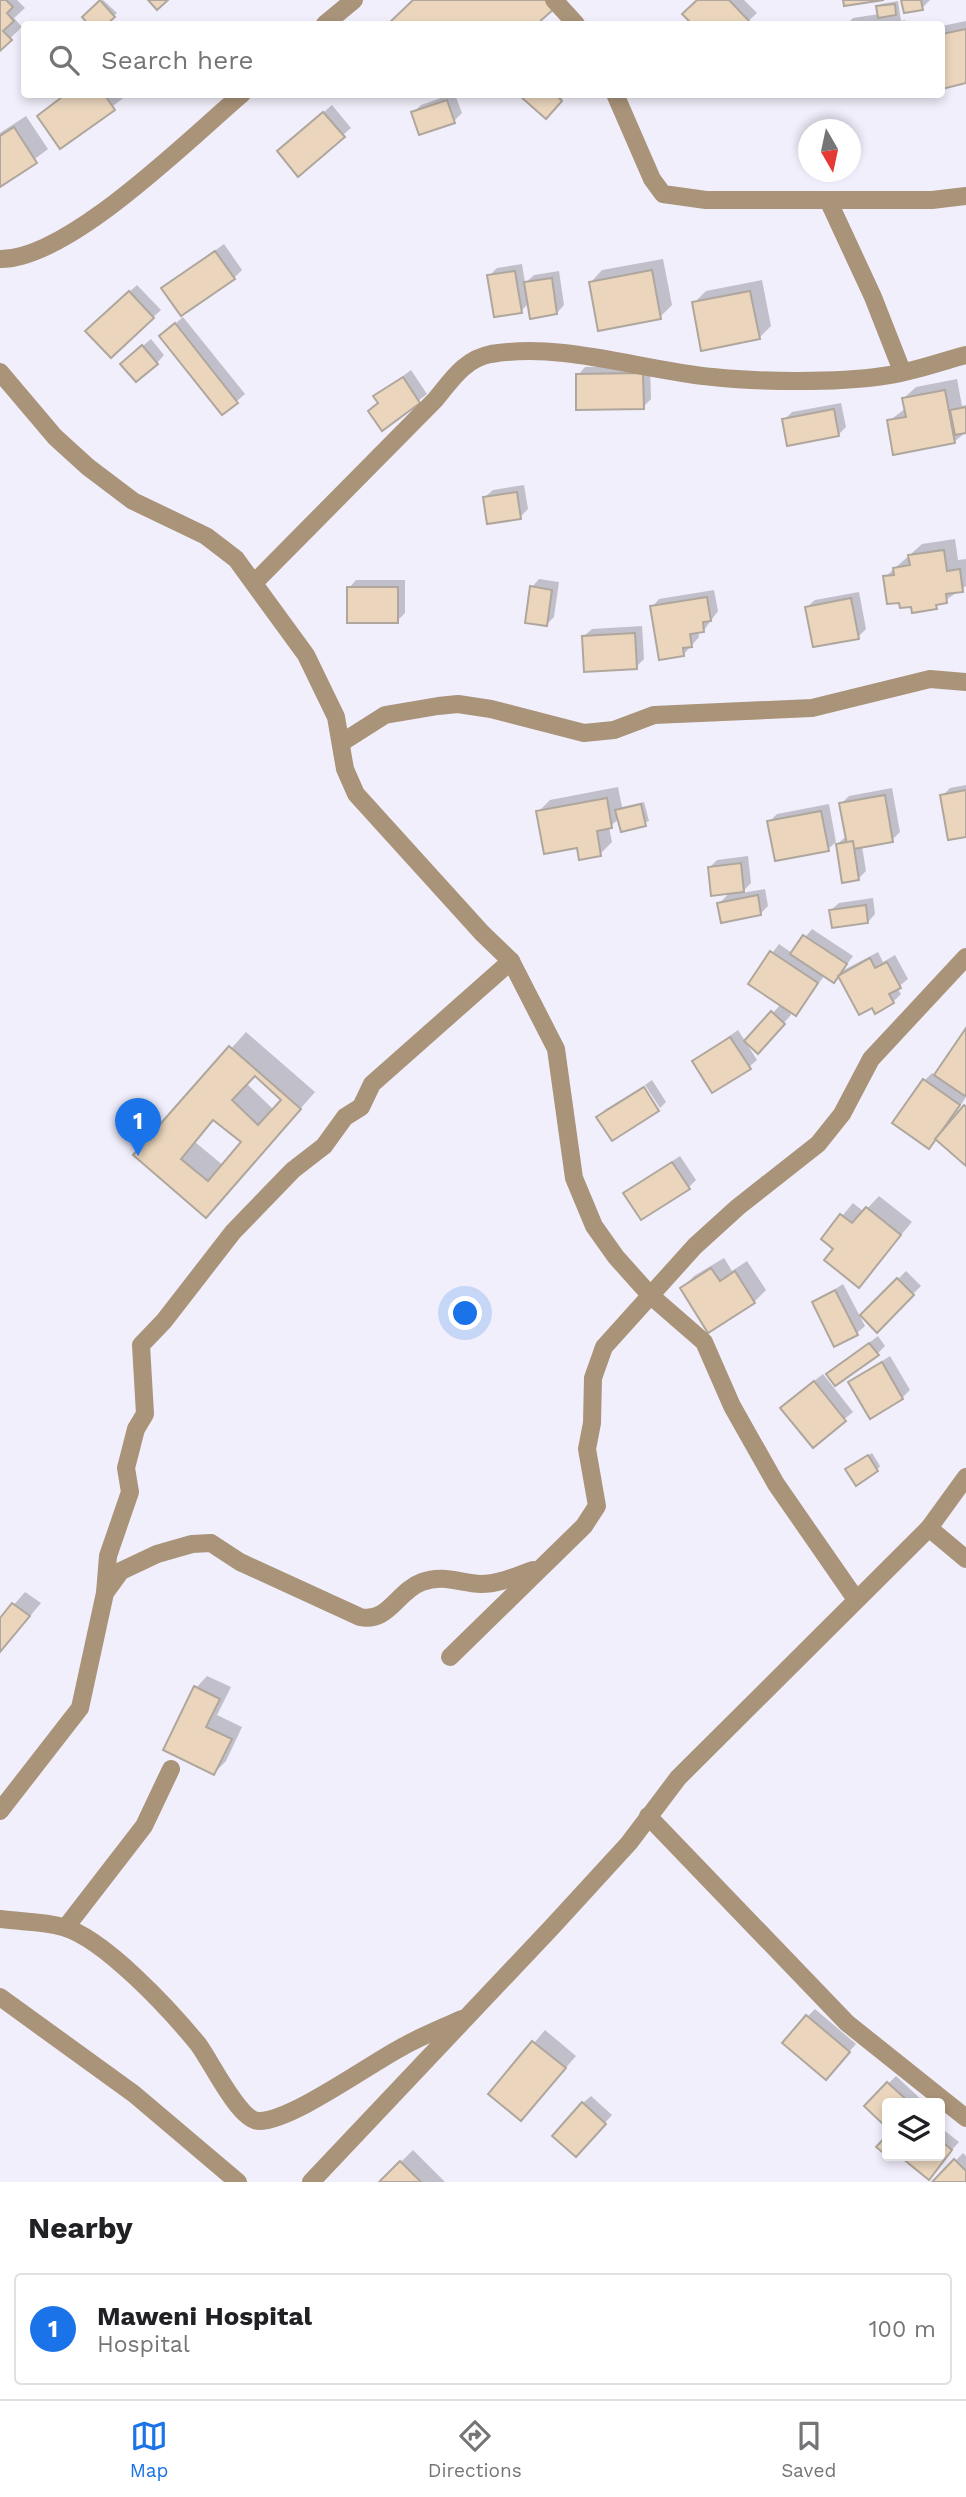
<!DOCTYPE html>
<style>
body{margin:0;font-family:"Work Sans",sans-serif;background:#f2f2f2;color:#202124}
.controls{position:absolute;right:21px;bottom:21px;display:grid;overflow:hidden;border-radius:7px;box-shadow:0 4px 10px #0003}
.controls button{width:63px;height:63px;display:grid;place-items:center;padding:0;border:0;border-bottom:2px solid #e0e0e0;background:#fff;color:#202124;font:35px sans-serif}
.compass{position:absolute;left:798px;top:119px;width:63px;height:63px;border-radius:50%;background:#fff;box-shadow:0 4px 10px #0003;rotate:171deg}
.you{position:absolute;left:466px;top:1314px;width:24px;height:24px;margin:-18px;border:5px solid #fff;border-radius:50%;background:#1a73e8;box-shadow:0 0 0 10px #1a73e833}
.badge{display:grid;place-items:center;width:46px;height:46px;border-radius:50%;background:#1a73e8;color:#fff;font-size:23px;font-weight:700}
.pin{position:absolute;translate:-50% -58px;filter:drop-shadow(0 2px 4px #0008)}
.pin::after{content:'';position:absolute;top:37px;width:24px;height:21px;background:inherit;clip-path:polygon(0 0,100% 0,50% 100%)}
.list{margin:0;padding:0;list-style:none}
h2{display:flex;justify-content:space-between;align-items:center;height:91px;margin:0;padding:0 28px;font-size:30px}
h2 small{font-size:23px;font-weight:400;color:#757577}
.list li{display:grid;grid-template-columns:46px 1fr auto;gap:21px;align-items:center;box-sizing:border-box;height:112px;margin:0 14px 14px;padding:0 14px;border:2px solid #e0e0e0;border-radius:7px}
.list b{display:block;font-size:26px;white-space:nowrap}
.list p{margin:0;font-size:23px;white-space:nowrap;color:#757577}
.list em{font-size:23px;font-style:normal;color:#757577}
.icon{flex:none;width:38px;height:38px;fill:none;stroke:currentColor;stroke-width:2;stroke-linecap:round;stroke-linejoin:round}
.map{position:relative;flex:none;width:966px;height:2182px;overflow:hidden}
.search{position:absolute;background:#fff;box-shadow:0 4px 10px #0003;left:21px;right:21px;top:21px;height:77px;display:flex;align-items:center;gap:18px;box-sizing:border-box;padding:0 24px;border-radius:7px;color:#757577;font-size:26px}
.sheet{height:217px;background:#fff}
nav{display:flex;justify-content:space-around;align-items:center;box-sizing:border-box;height:98px;border-top:2px solid #e0e0e0;background:#fff;font-size:19px;color:#757577}
nav a{display:grid;justify-items:center;gap:4px}
nav .on{color:#1a73e8}
.map>svg:first-child{display:block}
</style>
<div class="map">
<svg width="966" height="2182" viewBox="0 0 966 2182">
<rect width="100%" height="100%" fill="#f2effc"/>
<g fill="#0003" fill-rule="evenodd">
<path d="M0,0H17L25,8L14,18L22,27L0,48Z"/>
<path d="M103,0L117,13L104,24H91L84,17Z"/>
<path d="M414,0H561L535,24H391Z"/>
<path d="M699,0H744L757,13L745,24H695L685,14Z"/>
<path d="M903,0H930L922,8Z"/>
<path d="M898,1L901,21L905,20L906,24H847L853,18L879,14L878,7L881,4Z"/>
<path d="M966,21V81L942,87V26Z"/>
<path d="M64,94H124L126,96L61,146L39,116Z"/>
<path d="M452,94H459L456,97L462,113L454,121L413,113L421,105Z"/>
<path d="M526,94H567L546,116Z"/>
<path d="M332,105L351,128L298,174L287,144Z"/>
<path d="M26,116L48,149L0,185V133Z"/>
<path d="M224,244L242,270L234,278L164,288Z"/>
<path d="M663,259L672,305L660,317L591,282L602,270Z"/>
<path d="M522,264L525,283L534,275L559,271L564,305L557,313L529,303L521,311L489,276L497,268Z"/>
<path d="M762,280L771,326L759,338L694,303L706,291Z"/>
<path d="M137,285L161,310L111,356L95,323Z"/>
<path d="M183,317L245,394L223,413L161,336Z"/>
<path d="M151,339L164,355L157,363L130,357Z"/>
<path d="M650,366L651,399L643,407L578,375L585,367Z"/>
<path d="M411,370L427,394L382,429L379,402L375,397Z"/>
<path d="M957,379L962,406L966,405V432L954,442L889,421L906,408L904,398L916,387Z"/>
<path d="M841,403L846,427L838,435L784,420L792,412Z"/>
<path d="M524,485L528,509L520,517L485,497L493,490Z"/>
<path d="M955,539L958,560L966,559V586L936,607L912,605L885,577L922,544Z"/>
<path d="M539,579L559,582L554,617L546,625L532,587Z"/>
<path d="M356,580H405V613L397,621L349,588Z"/>
<path d="M714,590L718,611L704,630L698,631L699,637L684,654L652,607L659,599Z"/>
<path d="M859,592L866,629L858,637L807,607L815,600Z"/>
<path d="M642,626L644,659L636,667L584,636L592,629Z"/>
<path d="M966,785V835L942,796L950,788Z"/>
<path d="M618,787L622,807L644,802L649,821L622,830L619,819L609,827L612,842L600,854L578,846L538,812L550,800Z"/>
<path d="M892,788L900,832L892,840L862,846L866,871L858,879L837,844L847,836L841,804L849,796Z"/>
<path d="M829,804L836,842L828,849L769,822L777,814Z"/>
<path d="M748,856L751,883L741,893L765,889L768,906L761,913L719,904L730,892L709,868L717,860Z"/>
<path d="M873,898L875,914L868,922L831,910L839,903Z"/>
<path d="M812,929L853,956L842,971L878,952L883,962L895,955L908,979L897,988L901,994L893,1002L872,1005L860,1012L839,975H825L795,1014L787,1008L791,1015L765,1044L747,1041L781,1004L750,983L779,944L792,953Z"/>
<path d="M738,1030L757,1060L749,1067L694,1061Z"/>
<path d="M966,1031L964,1094L966,1097L953,1117L966,1106V1163L937,1139L929,1146L924,1081L932,1073L935,1075Z"/>
<path d="M246,1032L315,1092L221,1200L136,1155ZM255,1074L284,1100L274,1110L246,1083ZM214,1119L243,1142L224,1166L195,1142Z"/>
<path d="M652,1080L666,1102L660,1108L645,1085Z"/>
<path d="M642,1087L657,1111L598,1117L606,1109Z"/>
<path d="M680,1156L696,1180L688,1188L625,1193Z"/>
<path d="M879,1196L912,1222L859,1285L836,1248L823,1239L853,1203L864,1212Z"/>
<path d="M724,1258L732,1271L747,1261L766,1290L754,1302L682,1288L694,1276Z"/>
<path d="M906,1271L921,1286L877,1330L862,1316Z"/>
<path d="M843,1284L865,1326L857,1333L814,1303Z"/>
<path d="M878,1336L885,1346L877,1354L828,1374Z"/>
<path d="M890,1356L910,1390L902,1398L850,1382Z"/>
<path d="M823,1374L853,1412L813,1445L790,1400Z"/>
<path d="M872,1453L880,1466L877,1470L851,1466Z"/>
<path d="M25,1592L41,1603L0,1652V1621Z"/>
<path d="M207,1676L231,1687L217,1715L242,1727L226,1761L214,1773L196,1688Z"/>
<path d="M815,2009L856,2044L833,2070L807,2017Z"/>
<path d="M545,2030L576,2056L521,2119L491,2094Z"/>
<path d="M896,2076L925,2103H887V2125L866,2106Z"/>
<path d="M591,2096L612,2115L583,2147V2103Z"/>
<path d="M940,2127L959,2142L928,2177L904,2158L940,2156Z"/>
<path d="M413,2150L445,2182H381Z"/>
<path d="M963,2153L966,2156V2182H935Z"/>
</g>
<g fill="#ebd6bd" stroke="#afa79d" stroke-width="2" fill-rule="evenodd">
<path d="M0,0H6L13,7L7,13L14,21L3,31L12,40L0,51Z"/>
<path d="M100,0L115,17L107,24H88L82,17Z"/>
<path d="M148,0H168L157,10Z"/>
<path d="M413,0H548L555,8L537,24H388Z"/>
<path d="M697,0H729L750,22L692,24L682,14Z"/>
<path d="M843,0H884L844,6Z"/>
<path d="M901,0H921L923,10L904,13Z"/>
<path d="M895,4L896,15L878,18L876,6Z"/>
<path d="M966,29V83L942,89V34Z"/>
<path d="M66,94H104L115,110L60,149L37,116Z"/>
<path d="M524,94H555L562,101L546,119L521,97Z"/>
<path d="M447,100L455,123L419,135L411,112Z"/>
<path d="M323,112L345,137L298,177L277,151Z"/>
<path d="M14,127L37,163L0,187V136Z"/>
<path d="M215,251L235,279L181,316L161,288Z"/>
<path d="M652,270L661,319L598,331L589,282Z"/>
<path d="M515,271L522,313L494,317L487,275Z"/>
<path d="M552,278L557,314L530,319L524,282Z"/>
<path d="M129,291L154,318L111,358L85,331Z"/>
<path d="M750,291L760,339L701,351L692,302Z"/>
<path d="M175,323L238,403L222,415L159,336Z"/>
<path d="M142,345L158,364L136,382L120,364Z"/>
<path d="M643,373L644,409L576,410V374Z"/>
<path d="M403,377L420,403L382,431L368,411L378,403L373,396Z"/>
<path d="M945,390L955,443L893,455L887,420L906,417L902,398Z"/>
<path d="M966,407V433L955,435L950,410Z"/>
<path d="M834,409L839,436L787,446L782,419Z"/>
<path d="M517,492L521,519L487,524L483,497Z"/>
<path d="M944,550L947,571L960,569L963,592L946,594L947,603L936,605L937,609L912,613L911,607L900,608L899,603L887,604L883,576L894,575L893,568L910,565L908,555Z"/>
<path d="M530,586L552,590L547,626L525,623Z"/>
<rect x="347" y="587" width="51" height="36"/>
<path d="M707,597L711,621L703,622L704,632L690,634L692,647L683,648L684,656L659,660L650,606Z"/>
<path d="M851,598L859,639L813,647L805,607Z"/>
<path d="M635,633L637,669L584,672L582,636Z"/>
<path d="M966,790V837L948,840L940,795Z"/>
<path d="M885,795L893,842L848,850L839,803Z"/>
<path d="M607,798L612,828L597,831L601,856L579,860L577,848L544,854L536,811Z"/>
<path d="M641,804L646,826L621,832L615,810Z"/>
<path d="M821,811L829,851L775,861L767,821Z"/>
<path d="M853,841L859,880L842,883L836,844Z"/>
<path d="M741,863L744,892L711,896L708,867Z"/>
<path d="M758,895L761,915L721,923L717,903Z"/>
<path d="M866,905L868,923L832,928L829,910Z"/>
<path d="M803,935L847,964L834,983L790,954Z"/>
<path d="M770,951L818,983L796,1016L748,984Z"/>
<path d="M870,958L875,968L887,962L901,988L889,994L894,1003L875,1014L872,1008L859,1015L838,976Z"/>
<path d="M771,1011L785,1024L758,1054L744,1041Z"/>
<path d="M966,1028V1094L965,1096L934,1075Z"/>
<path d="M730,1037L751,1069L712,1093L692,1061Z"/>
<path d="M229,1046L301,1109L206,1218L133,1155ZM255,1076L281,1100L258,1125L232,1100ZM213,1120L241,1142L208,1181L181,1159Z"/>
<path d="M923,1079L960,1105L929,1149L892,1123Z"/>
<path d="M644,1087L659,1111L612,1141L596,1117Z"/>
<path d="M964,1105L966,1107V1166L935,1139Z"/>
<path d="M672,1162L690,1189L641,1220L623,1193Z"/>
<path d="M866,1207L901,1235L859,1288L824,1260L833,1249L821,1239L840,1214L852,1223Z"/>
<path d="M711,1268L720,1281L735,1271L755,1303L708,1333L680,1288Z"/>
<path d="M897,1278L914,1295L877,1333L860,1315Z"/>
<path d="M835,1290L858,1335L834,1347L812,1302Z"/>
<path d="M869,1343L879,1355L835,1386L826,1374Z"/>
<path d="M882,1362L903,1399L870,1419L848,1382Z"/>
<path d="M814,1381L846,1421L813,1448L780,1408Z"/>
<path d="M868,1455L878,1471L856,1486L845,1469Z"/>
<path d="M12,1603L30,1616L0,1652V1618Z"/>
<path d="M194,1686L220,1699L206,1727L232,1739L214,1775L163,1750Z"/>
<path d="M806,2015L850,2052L826,2080L782,2043Z"/>
<path d="M532,2041L566,2068L521,2121L488,2094Z"/>
<path d="M887,2082L910,2103H887V2128L864,2106Z"/>
<path d="M582,2102L606,2124L576,2157L552,2136Z"/>
<path d="M887,2135V2156L876,2147Z"/>
<path d="M940,2140L952,2150L929,2180L902,2158L940,2156Z"/>
<path d="M954,2159L966,2171V2182H932Z"/>
<path d="M400,2161L421,2182H379Z"/>
</g>
<g fill="none" stroke-linecap="round" stroke-linejoin="round">
<g stroke="#a99379" stroke-width="18">
<path d="M554,0L576,24"/>
<path d="M615,94L652,179L663,194L706,200H932L966,196"/>
<path d="M828,200L873,297L902,371"/>
<path d="M0,372L55,437L88,467L133,501L206,536L236,559L306,655L336,717L345,769L356,794L482,933L511,961L556,1049L574,1178L594,1226L616,1257L650,1295L704,1342L732,1406L776,1484L855,1598"/>
<path d="M254,583L435,400C451,381 464,359 491,354C565,342 639,370 713,377C760,382 836,383 883,376C911,373 939,362 966,355"/>
<path d="M341,743L385,715L438,706L458,704L491,709L584,733L614,730L654,715L812,708L930,679L966,682"/>
<path d="M929,1528L966,1559"/>
<path d="M105,1593L108,1556L130,1492L126,1468L136,1429L145,1414L141,1345L164,1321L233,1232L293,1170L324,1146L345,1117L361,1107L372,1084L511,961"/>
<path d="M450,1657L584,1526L597,1506L587,1449L592,1423L593,1378L604,1347L695,1246L738,1207L818,1144L842,1114L871,1059L966,957"/>
<path d="M0,1811L80,1708L105,1593L121,1571L157,1554L192,1544L211,1543L240,1562L360,1617C389,1623 397,1591 422,1582C443,1574 460,1583 481,1584C499,1584 516,1576 533,1570"/>
<path d="M648,1816L847,2023L966,2118"/>
<path d="M0,1919C21,1922 42,1921 63,1927C104,1938 171,2011 198,2044C211,2061 239,2121 259,2121C292,2121 371,2063 404,2046C422,2036 442,2028 462,2019"/>
<path d="M66,1927L144,1826L171,1769"/>
<path d="M0,1997L134,2094L238,2182"/>
<path d="M311,2182L552,1927L629,1843L678,1778L929,1528L966,1477"/>
</g>
<g stroke="#a99379" stroke-width="18">
<path d="M325,24L354,0"/>
<path d="M0,259C68,260 188,140 242,94"/>
</g>
</g>
</svg>
<div class="controls">
<button><svg class="icon" aria-label="layers" viewBox="0 0 24 24"><path d="M12 4l9 5-9 5-9-5zM3 14l9 5 9-5"/></svg></button>
</div>
<svg class="compass" viewBox="-18 -18 36 36"><path d="M0-13l5 13h-10z" fill="#e53935"/><path d="M0 13l5-13h-10z" fill="#757577"/></svg>
<div class="you"></div>
<div class="pin badge" style="left:138px;top:1156px">1</div>
<div class="search"><svg class="icon" aria-label="search" viewBox="0 0 24 24"><circle cx="10" cy="10" r="6"/><path d="M15 15l6 6"/></svg>Search here</div>
</div>
<section class="sheet">
<h2>Nearby<small></small></h2>
<ul class="list">
<li><span class="badge">1</span><div><b>Maweni Hospital</b><p>Hospital</p></div><em>100 m</em></li>
</ul>
</section>
<nav>
<a class="on"><svg class="icon" aria-label="map" viewBox="0 0 24 24"><path d="M3 6l6-2 6 2 6-2v14l-6 2-6-2-6 2zM9 4v14M15 6v14"/></svg>Map</a>
<a><svg class="icon" aria-label="directions" viewBox="0 0 24 24"><path d="M12 3l9 9-9 9-9-9zM9 14v-3h6M13 9l2 2-2 2"/></svg>Directions</a>
<a><svg class="icon" aria-label="saved" viewBox="0 0 24 24"><path d="M7 4h10v16l-5-4-5 4z"/></svg>Saved</a>
</nav>
